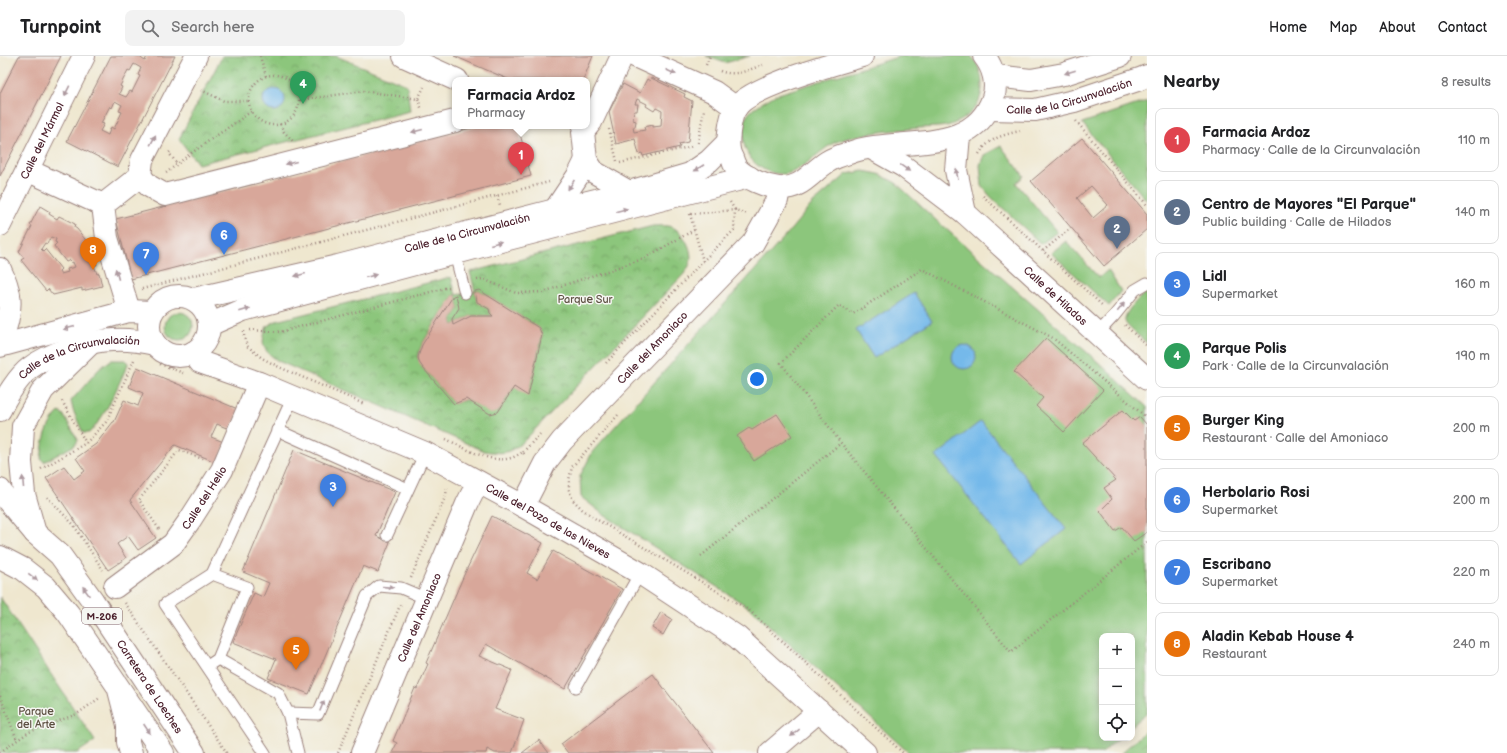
<!DOCTYPE html>
<meta charset="utf-8">
<style>
body{margin:0;font-family:"Balsamiq Sans",sans-serif;background:#f2f2f2;color:#202124}
.controls{position:absolute;right:12px;bottom:12px;display:grid;overflow:hidden;border-radius:8px;box-shadow:0 2px 10px #0003}
.controls button{width:36px;height:36px;display:grid;place-items:center;padding:0;border:0;border-bottom:1px solid #e0e0e0;background:#fff;color:#202124;font:20px sans-serif}
.you{position:absolute;left:757px;top:323px;width:14px;height:14px;margin:-10px;border:3px solid #fff;border-radius:50%;background:#1a73e8;box-shadow:0 0 0 6px #1a73e833}
.badge{display:grid;place-items:center;width:26px;height:26px;border-radius:50%;background:#0f766e;color:#fff;font-size:13px;font-weight:700}
.pin{position:absolute;translate:-50% -33px;filter:drop-shadow(0 1px 2px #0008)}
.pin::after{content:'';position:absolute;top:21px;width:14px;height:12px;background:inherit;clip-path:polygon(0 0,100% 0,50% 100%)}
.popup{position:absolute;left:452px;top:21px;width:138px;height:52px;box-sizing:border-box;display:grid;place-content:center;border-radius:8px;background:#fff;filter:drop-shadow(0 1px 3px #0005);font-size:13px;white-space:nowrap;color:#757577}
.popup b{font-size:15px;color:#202124}
.popup::after{content:'';position:absolute;left:50%;top:100%;margin-left:-8px;border:8px solid transparent;border-top-color:#fff}
.list{margin:0;padding:0;list-style:none}
h2{display:flex;justify-content:space-between;align-items:center;height:52px;margin:0;padding:0 16px;font-size:17px}
h2 small{font-size:13px;font-weight:400;color:#757577}
.list li{display:grid;grid-template-columns:26px 1fr auto;gap:12px;align-items:center;box-sizing:border-box;height:64px;margin:0 8px 8px;padding:0 8px;border:1px solid #e0e0e0;border-radius:8px}
.list b{display:block;font-size:15px;white-space:nowrap}
.list p{margin:0;font-size:13px;white-space:nowrap;color:#757577}
.list em{font-size:13px;font-style:normal;color:#757577}
.icon{flex:none;width:22px;height:22px;fill:none;stroke:currentColor;stroke-width:2;stroke-linecap:round;stroke-linejoin:round}
.map{position:relative;flex:none;width:1147px;height:697px;overflow:hidden}
header{display:flex;align-items:center;gap:24px;box-sizing:border-box;height:56px;padding:0 20px;background:#fff;border-bottom:1px solid #e0e0e0}
header strong{font-size:19px}
nav{display:flex;gap:22px;margin-inline-start:auto;font-size:14px}
.search{width:280px;height:36px;background:#f2f2f2;display:flex;align-items:center;gap:10px;box-sizing:border-box;padding:0 14px;border-radius:8px;color:#757577;font-size:15px}
main{display:flex}
aside{flex:1;background:#fff}
.map>svg:first-child{display:block}
</style>
<header>
<strong>Turnpoint</strong>
<div class="search"><svg class="icon" aria-label="search" viewBox="0 0 24 24"><circle cx="10" cy="10" r="6"/><path d="M15 15l6 6"/></svg>Search here</div>
<nav><a>Home</a><a>Map</a><a>About</a><a>Contact</a></nav>
</header>
<main>
<div class="map">
<svg width="1147" height="697" viewBox="0 0 1147 697">
<defs>
<pattern id="park-crowns" width="20" height="18" patternUnits="userSpaceOnUse"><rect width="20" height="18" fill="#8cc67b"/><path d="M2 6a3 3 0 1 1 6 0M12 15a3 3 0 1 1 6 0" fill="none" stroke="#74a065"/></pattern>
</defs>
<rect width="100%" height="100%" fill="#f6f6f2"/>
<filter id="ink" filterUnits="userSpaceOnUse"><feTurbulence type="fractalNoise" baseFrequency=".025" numOctaves="2"/><feDisplacementMap in="SourceGraphic" scale="8" xChannelSelector="R" yChannelSelector="G"/><feConvolveMatrix kernelMatrix="1 2 1 2 8 2 1 2 1" color-interpolation-filters="sRGB"/></filter>
<filter id="wash" filterUnits="userSpaceOnUse"><feTurbulence type="fractalNoise" baseFrequency=".012" numOctaves="4" result="noise"/><feDisplacementMap in="SourceGraphic" scale="16" xChannelSelector="R" yChannelSelector="G"/><feGaussianBlur stdDeviation="0.9" result="paint"/><feColorMatrix in="noise" values="0 0 0 0 0 0 0 0 0 0 0 0 0 0 0 0 0 1.4 0 .05"/><feComposite in="paint" operator="in"/></filter>
<g filter="url(#wash)">
<rect width="100%" height="100%" fill="#efe7cf"/>
<g fill="#8cc67b" stroke="#6b7253">
<path d="M901,0H971C979,9 982,18 982,30C982,47 971,60 955,67C946,72 930,71 919,72C892,75 862,76 836,86C820,93 801,117 784,118C760,119 739,98 744,73C745,70 745,64 746,61C752,51 766,45 775,39Z"/>
<path d="M1147,45V145L1082,67Z"/>
<path d="M1001,90L1024,120L1016,127L1057,176L1041,188L990,140L982,130L980,109L984,99Z"/>
<path d="M863,115L879,118L896,127L937,165L1097,305L1147,351V656L1132,670V580H1102V682H1119L1102,697H909L750,552L604,459L581,441L580,420L593,395L788,177L812,148L847,118Z"/>
<path d="M1066,185L1099,222L1108,214L1121,235L1109,250L1051,197Z"/>
<path d="M1147,235V287C1142,282 1126,271 1125,265C1123,257 1141,240 1147,235Z"/>
<circle cx="179" cy="270" r="14"/>
<path d="M111,304H126L128,308C117,331 107,359 89,377H83L73,354L71,345L99,313Z"/>
<path d="M59,356L63,358L78,384L75,389L44,406L41,403C43,385 46,369 59,356Z"/>
</g>
<g fill="url(#park-crowns)" stroke="#6b7253" fill-rule="evenodd">
<path d="M222,0H336L407,29L410,55L198,108L179,83Z"/>
<path d="M706,0H750L725,7Z"/>
<path d="M653,170C659,170 666,169 672,171C684,176 694,195 690,208C689,211 685,215 684,218L523,386C507,398 504,398 484,395L278,305C262,293 260,289 267,270L276,265L451,221L456,239L475,235L470,216ZM479,234L539,272L542,280L528,339L514,331L498,356L490,357L466,343L454,348L423,312C421,308 418,305 418,300C418,290 446,251 453,240L456,239L459,252L452,263L453,269L471,260H493L490,257L489,253L477,245L475,235Z"/>
<path d="M0,541L95,685L77,697H0Z"/>
<path d="M1147,674V697H1121Z"/>
</g>
<g fill="#74b9ea" stroke="#5f6c8a">
<circle cx="274" cy="44" r="11"/>
<path d="M914,237L932,265L874,302L856,274Z"/>
<circle cx="964" cy="301" r="12"/>
<path d="M981,365L1066,473L1021,508L936,400Z"/>
</g>
<g id="blocks">
<g fill="#d8a79a" fill-rule="evenodd">
<path d="M19,0H61L0,120V37Z"/>
<path d="M111,0H138L145,5L147,0H175L118,111L67,85ZM134,8L141,12L138,19L140,20L132,36L130,35L126,41L119,38L122,31L120,30L128,14L130,15ZM115,45L122,49L119,55L122,56L114,73L111,71L108,79L100,75L104,68L101,67L110,50L112,52Z"/>
<path d="M454,0H593L583,24H510Z"/>
<path d="M651,22L685,38L684,41L692,45L688,86L679,88L680,91L643,100L642,97L639,98L635,83L616,88L609,56L623,28L640,37L647,23L650,25ZM637,43L647,48L646,50L654,55L656,52L662,55L661,70L653,71V69L644,71L645,74L634,76L633,71H635L636,65L633,64L634,55H637L638,48H635Z"/>
<path d="M479,70H518L531,120L131,223L116,163Z"/>
<path d="M1082,82L1147,158V173L1104,210L1031,125ZM1091,130L1108,149L1093,162L1077,142Z"/>
<path d="M40,150L50,156L49,158L57,163L59,160L75,168L74,171L77,173L88,187L90,192L92,191L97,209H94L97,218L99,217L102,230L82,235V232L53,239L48,233L46,235L21,204L24,202L19,196L32,170L30,169ZM51,181L56,183L55,186L57,187L54,190L66,206L70,204L71,207L73,206L75,211L67,213L68,216L61,218L59,215L61,213L45,193L43,195L41,193L45,187L47,188Z"/>
<path d="M479,234L539,272L542,279L528,340L514,331L498,356L490,358L466,343L454,348L423,312L419,306L418,301L422,289L453,240L456,239L459,252L452,263L453,269L471,260H493L490,257L489,253L477,246L475,235Z"/>
<path d="M1046,282L1103,334L1064,376L1036,350L1043,342L1014,316Z"/>
<path d="M137,311L240,354L231,374L217,368L211,381L226,387L218,407L175,389L130,444L156,482L138,494L128,480L117,488L126,502L108,514L46,422L64,410L74,423L85,415L76,402L96,388L113,366H114L124,344L138,350L143,337L129,331Z"/>
<path d="M1123,354L1134,365L1140,361L1147,369V476L1134,485L1122,471L1115,475L1100,455L1112,443L1104,432L1116,424L1082,387Z"/>
<path d="M777,358L792,380L754,405L737,380L749,372L752,374Z"/>
<path d="M294,394L395,436L376,480L390,486L378,516L363,510L309,638L268,622L276,603L233,586L254,537L263,541L269,527L243,516Z"/>
<path d="M492,460L543,487L527,517L537,523L553,495L622,533L565,633L486,588L479,600L512,614L495,653L524,664L512,697H495L487,693L486,697H392L397,687L393,685L415,632L417,633L428,608L426,607L464,519Z"/>
<path d="M661,556L672,563L663,579L652,572Z"/>
<path d="M653,618L714,697H568L561,688Z"/>
<path d="M539,684L549,697H522Z"/>
</g>
</g>
</g>
<g filter="url(#ink)">
<use href="#blocks" fill-opacity="0" stroke="#9c837d" stroke-width="1"/>
<g fill="none" stroke-linecap="round" stroke-linejoin="round">
<defs>
<g id="lane">
<path d="M455,198L465,237"/>
<path d="M1097,278L1114,260L1135,234L1147,227"/>
<path d="M277,374L408,433"/>
<path d="M387,479L425,397"/>
<path d="M218,603L278,637L288,657L298,697"/>
<path d="M212,607L218,603L247,531L212,518"/>
<path d="M576,631L640,517"/>
<path d="M288,657L318,658L367,540L379,530L401,532L427,543"/>
<path d="M265,697L165,548L212,518L293,341"/>
</g>
<g id="street">
<path d="M404,0L457,24"/>
<path d="M622,0L591,66L583,76L586,104L594,116L629,136"/>
<path d="M635,0L714,36L736,52"/>
<path d="M959,79L956,114L965,157"/>
<path id="s1" d="M871,92L903,110L965,157L1147,323"/>
<path d="M27,114L103,149"/>
<path d="M140,120L149,130L165,139L455,65"/>
<path d="M555,154L579,118L586,104"/>
<path id="s2" d="M0,169L84,0"/>
<path d="M0,213C2,219 6,225 7,231C13,248 7,270 0,286"/>
<path d="M129,255L107,182L103,149L140,120L142,104L196,0"/>
<path id="s3" d="M194,296L200,306L259,327L425,397L523,450L640,517L737,581L865,697"/>
<path id="s4" d="M523,450L545,407L562,385L753,187L777,144L779,132"/>
<path id="s5" d="M115,531L173,488L190,464L222,414L259,327"/>
<path d="M119,634L128,669V686L131,697"/>
<path id="s6" d="M362,697L467,448L478,426"/>
<path d="M770,697L819,655"/>
</g>
<g id="secondary">
<path d="M862,0C835,8 749,30 735,53C731,60 730,68 729,76C728,85 727,94 732,102C733,106 735,110 737,113C748,123 764,130 778,132C801,134 810,117 827,106C833,102 842,99 849,97C896,79 973,102 993,42C998,28 993,11 984,0"/>
<path d="M995,20L1031,24L1064,18L1120,0"/>
<path id="s7" d="M989,53L1035,54L1074,45L1140,23L1147,20"/>
<circle cx="179" cy="270" r="30"/>
<path id="s8" d="M194,243L338,210L555,154L629,136L690,118L709,105L728,86"/>
<path d="M209,269L243,254L508,183L749,121"/>
<path d="M0,290L129,255L152,256"/>
<path id="s9" d="M0,354C5,342 19,320 30,312C48,298 89,284 113,284C127,283 141,285 155,288"/>
<path d="M35,477L24,438L21,406L23,370L43,334L91,287"/>
</g>
<g id="primary">
<path id="s10" d="M0,434L4,440L35,477L60,499L93,545L194,697"/>
<path d="M0,501L23,513L46,531L68,557L163,697"/>
</g>
</defs>
<use href="#lane" stroke="#9c837d" stroke-width="13"/>
<use href="#street" stroke="#9c837d" stroke-width="24"/>
<use href="#secondary" stroke="#9c837d" stroke-width="24"/>
<use href="#primary" stroke="#9c837d" stroke-width="24"/>
<g stroke="#9c837d" stroke-width="2.5" stroke-dasharray="1 3" stroke-linecap="butt">
<path d="M260,0L266,20"/>
<path d="M706,9L710,0"/>
<path d="M720,15C736,21 747,14 763,9"/>
<circle cx="274" cy="44" r="25"/>
<path d="M201,34L224,45H249"/>
<path d="M418,43L422,54"/>
<path d="M300,44L364,35L418,43L424,31"/>
<path d="M1076,65L1147,149"/>
<path d="M280,68L284,76L293,85"/>
<path d="M609,73L617,105"/>
<path d="M698,87L704,53"/>
<path d="M170,96L169,97L177,108"/>
<path d="M979,98C989,82 1003,79 1020,75"/>
<path d="M620,107L693,90"/>
<path d="M166,117L190,98L252,55"/>
<path d="M497,140L500,149"/>
<path d="M983,140L1103,250"/>
<path d="M730,146L735,154L748,158"/>
<path d="M690,158L703,205"/>
<path d="M1043,195L1071,172"/>
<path d="M477,224L483,223L516,237L543,236L643,203L694,174"/>
<path d="M142,233L549,126"/>
<path d="M1125,269L1147,290"/>
<path d="M250,274L280,276L449,231"/>
<path d="M244,275V281L247,290L262,302L279,311L364,348"/>
<path d="M606,307L703,205L734,174L735,154L691,158"/>
<path d="M160,308L183,317"/>
<path d="M62,345L86,387"/>
<path d="M618,359L572,411L569,424V434L573,444L582,453L596,463L749,554L903,697"/>
<path d="M1147,362L1053,282L922,213L853,258L839,249L781,307L841,387L1011,596L1147,486"/>
<path d="M446,383C465,392 490,408 511,402C515,401 519,398 523,396L525,400"/>
<path d="M523,396L540,378"/>
<path d="M41,413L86,387L106,366L134,304"/>
<path d="M47,441L73,468L103,514"/>
<path d="M159,473L139,444L179,394L205,404"/>
<path d="M701,500L841,387"/>
<path d="M411,522L446,439L447,432"/>
<path d="M125,547L227,697"/>
<path d="M0,640L17,684"/>
<path d="M0,696L29,676L77,658L101,641"/>
<path d="M338,697L401,547"/>
</g>
<use href="#lane" stroke="#fff" stroke-width="11"/>
<use href="#street" stroke="#fff" stroke-width="22"/>
<use href="#secondary" stroke="#fff" stroke-width="22"/>
<use href="#primary" stroke="#fff" stroke-width="22"/>
</g>
<defs><path id="oneway-solid" d="M-6-.8H1V-3.2L6.5 0L1 3.2V.8H-6Z"/></defs>
<g fill="#ae9aa0">
<use href="#oneway-solid" transform="translate(671 16) rotate(24)"/>
<use href="#oneway-solid" transform="translate(1070 16) rotate(163)"/>
<use href="#oneway-solid" transform="translate(67 35) rotate(117)"/>
<use href="#oneway-solid" transform="translate(417 75) rotate(166)"/>
<use href="#oneway-solid" transform="translate(153 84) rotate(-62)"/>
<use href="#oneway-solid" transform="translate(291 107) rotate(166)"/>
<use href="#oneway-solid" transform="translate(699 112) rotate(147)"/>
<use href="#oneway-solid" transform="translate(905 112) rotate(35)"/>
<use href="#oneway-solid" transform="translate(957 118) rotate(-99)"/>
<use href="#oneway-solid" transform="translate(571 129) rotate(124)"/>
<use href="#oneway-solid" transform="translate(622 154) rotate(-14)"/>
<use href="#oneway-solid" transform="translate(496 187) rotate(-15)"/>
<use href="#oneway-solid" transform="translate(117 218) rotate(-105)"/>
<use href="#oneway-solid" transform="translate(300 219) rotate(166)"/>
<use href="#oneway-solid" transform="translate(371 220) rotate(-15)"/>
<use href="#oneway-solid" transform="translate(1121 251) rotate(-52)"/>
<use href="#oneway-solid" transform="translate(245 254) rotate(-18)"/>
<use href="#oneway-solid" transform="translate(69 272) rotate(165)"/>
<use href="#oneway-solid" transform="translate(23 426) rotate(-95)"/>
<use href="#oneway-solid" transform="translate(33 521) rotate(38)"/>
<use href="#oneway-solid" transform="translate(388 531) rotate(5)"/>
<use href="#oneway-solid" transform="translate(86 535) rotate(-125)"/>
<use href="#oneway-solid" transform="translate(322 650) rotate(-68)"/>
<use href="#oneway-solid" transform="translate(147 673) rotate(56)"/>
<use href="#oneway-solid" transform="translate(795 677) rotate(141)"/>
</g>
</g>
<g text-anchor="middle" stroke-width="3" stroke-linejoin="round" paint-order="stroke">
<rect fill="#f6f6f2" stroke="#7e6067" stroke-width="1" x="82" y="552" width="40" height="16" rx="3"/>
<g font-size="10" font-weight="bold" fill="#4a1f2b">
<text x="102" y="564">M-206</text>
</g>
<g font-size="11" fill="#4a1f2b" stroke="#f6f6f2">
<text dy="4" stroke="none"><textPath href="#s7" startOffset="82">Calle de la Circunvalación</textPath></text>
<text dy="4" stroke="none"><textPath href="#s2" startOffset="94">Calle del Mármol</textPath></text>
<text dy="4" stroke="none"><textPath href="#s8" startOffset="281">Calle de la Circunvalación</textPath></text>
<text dy="4" stroke="none"><textPath href="#s1" startOffset="237">Calle de Hilados</textPath></text>
<text dy="4" stroke="none"><textPath href="#s4" startOffset="206">Calle del Amoniaco</textPath></text>
<text dy="4" stroke="none"><textPath href="#s9" startOffset="103">Calle de la Circunvalación</textPath></text>
<text dy="4" stroke="none"><textPath href="#s5" startOffset="128">Calle del Helio</textPath></text>
<text dy="4" stroke="none"><textPath href="#s3" startOffset="395">Calle del Pozo de las Nieves</textPath></text>
<text dy="4" stroke="none"><textPath href="#s6" startOffset="147">Calle del Amoniaco</textPath></text>
<text dy="4" stroke="none"><textPath href="#s10" startOffset="248">Carretera de Loeches</textPath></text>
</g>
<g font-size="11" fill="#5e5143" stroke="#f6f6f2">
<text x="585" y="247">Parque Sur</text>
<text x="36" y="659">Parque<tspan x="36" dy="13">del Arte</tspan></text>
</g>
</g>
</svg>
<div class="controls">
<button>+</button>
<button>−</button>
<button><svg class="icon" aria-label="locate" viewBox="0 0 24 24"><circle cx="12" cy="12" r="6"/><path d="M12 2v4M12 18v4M2 12h4M18 12h4"/></svg></button>
</div>
<div class="you"></div>
<div class="pin badge" style="left:521px;top:119px;background:#e0444e">1</div>
<div class="popup"><b>Farmacia Ardoz</b>Pharmacy</div>
<div class="pin badge" style="left:1117px;top:193px;background:#5c6f8a">2</div>
<div class="pin badge" style="left:333px;top:451px;background:#3f7fe0">3</div>
<div class="pin badge" style="left:303px;top:48px;background:#2e9e5b">4</div>
<div class="pin badge" style="left:296px;top:614px;background:#e8710a">5</div>
<div class="pin badge" style="left:224px;top:199px;background:#3f7fe0">6</div>
<div class="pin badge" style="left:146px;top:219px;background:#3f7fe0">7</div>
<div class="pin badge" style="left:93px;top:214px;background:#e8710a">8</div>
</div>
<aside>
<h2>Nearby<small>8 results</small></h2>
<ul class="list">
<li><span class="badge" style="background:#e0444e">1</span><div><b>Farmacia Ardoz</b><p>Pharmacy · Calle de la Circunvalación</p></div><em>110 m</em></li>
<li><span class="badge" style="background:#5c6f8a">2</span><div><b>Centro de Mayores &quot;El Parque&quot;</b><p>Public building · Calle de Hilados</p></div><em>140 m</em></li>
<li><span class="badge" style="background:#3f7fe0">3</span><div><b>Lidl</b><p>Supermarket</p></div><em>160 m</em></li>
<li><span class="badge" style="background:#2e9e5b">4</span><div><b>Parque Polis</b><p>Park · Calle de la Circunvalación</p></div><em>190 m</em></li>
<li><span class="badge" style="background:#e8710a">5</span><div><b>Burger King</b><p>Restaurant · Calle del Amoniaco</p></div><em>200 m</em></li>
<li><span class="badge" style="background:#3f7fe0">6</span><div><b>Herbolario Rosi</b><p>Supermarket</p></div><em>200 m</em></li>
<li><span class="badge" style="background:#3f7fe0">7</span><div><b>Escribano</b><p>Supermarket</p></div><em>220 m</em></li>
<li><span class="badge" style="background:#e8710a">8</span><div><b>Aladin Kebab House 4</b><p>Restaurant</p></div><em>240 m</em></li>
</ul>
</aside>
</main>
